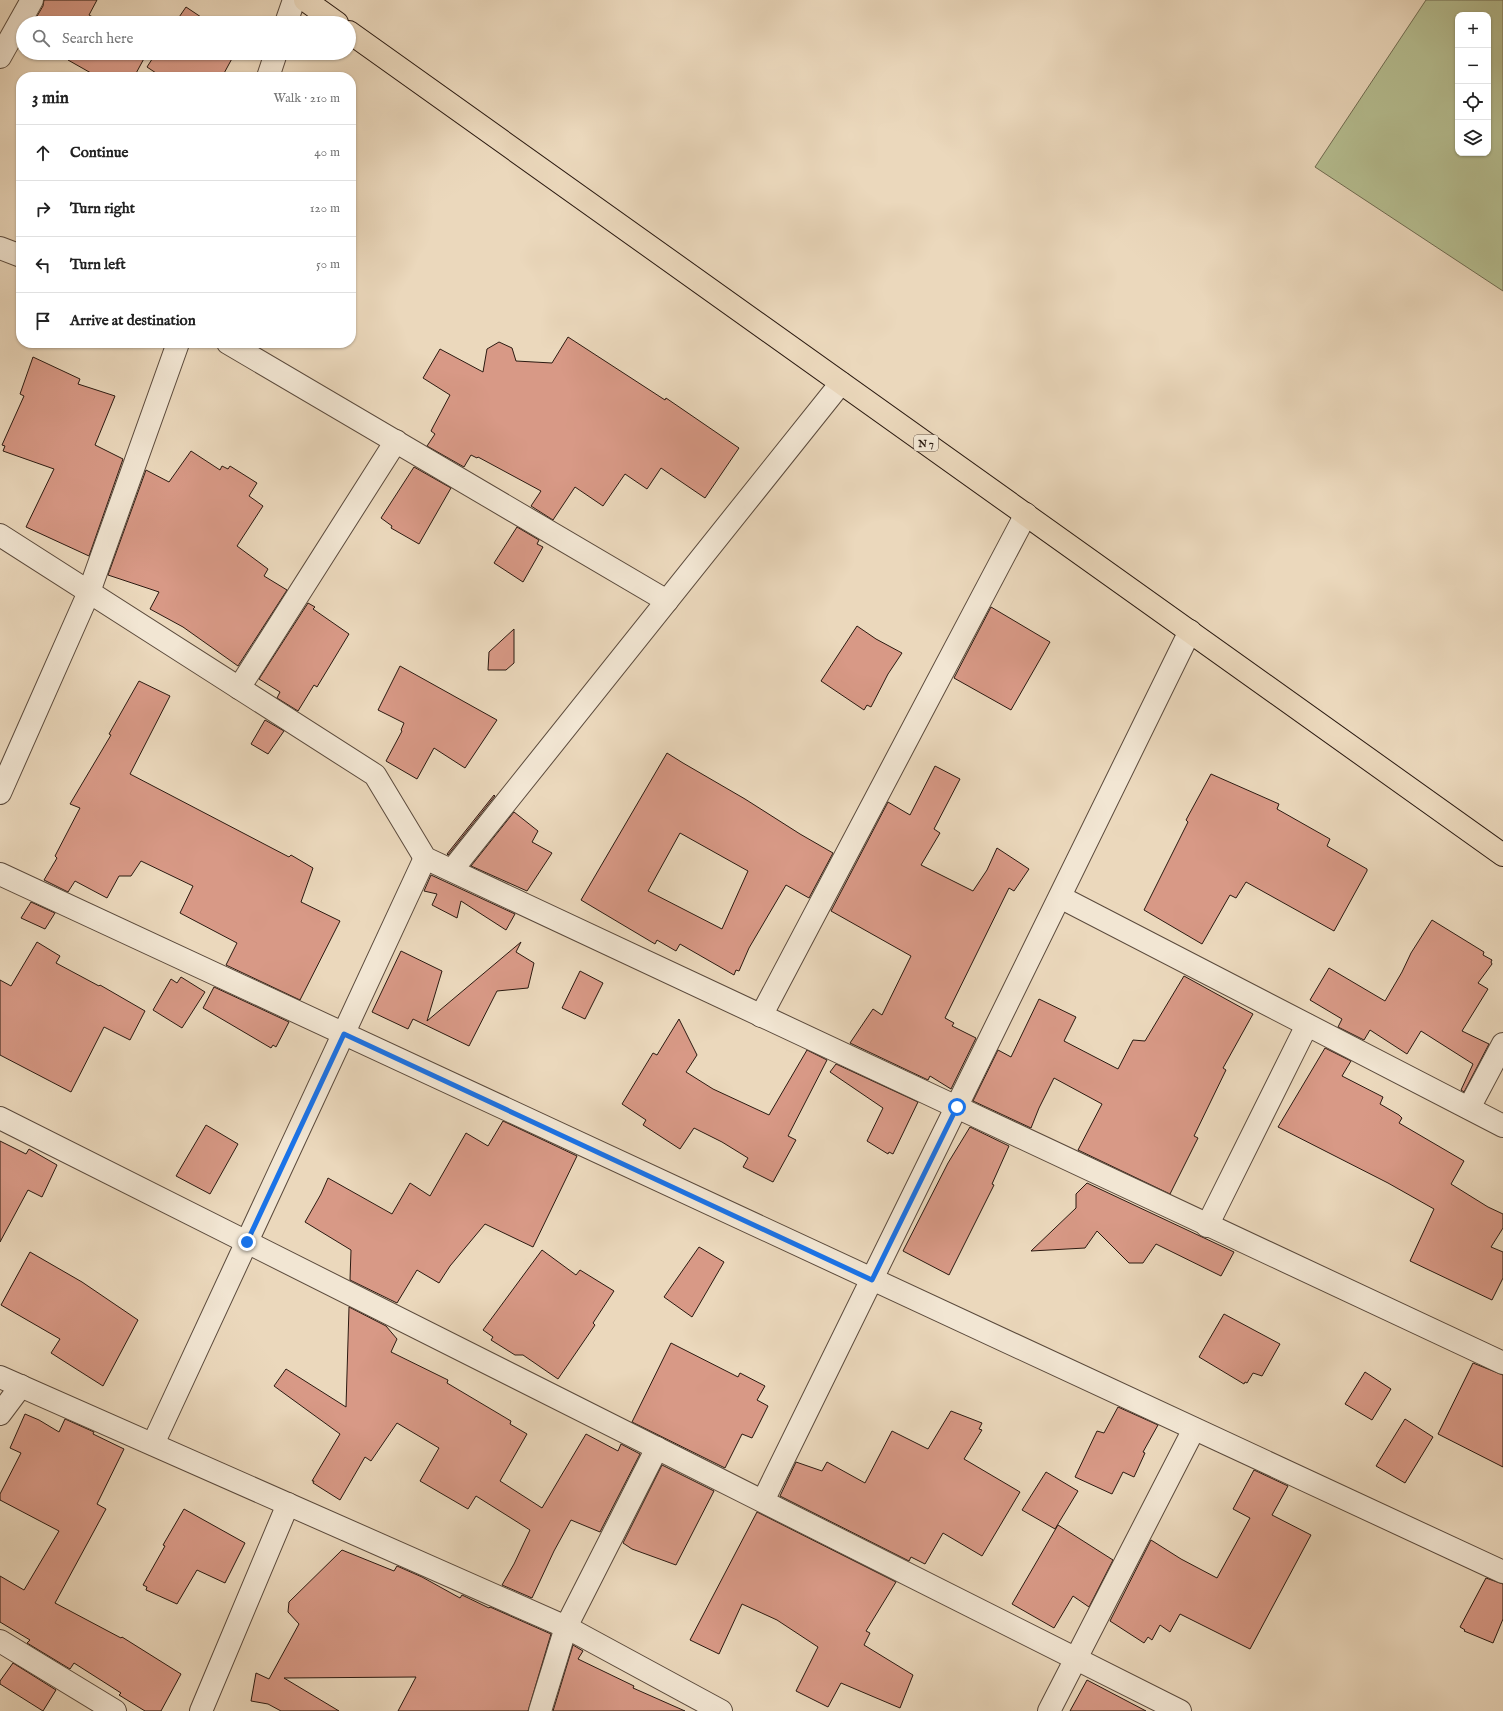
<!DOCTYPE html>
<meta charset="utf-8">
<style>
body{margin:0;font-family:"IM FELL English",serif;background:#f6f6f6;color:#222}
.controls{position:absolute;right:12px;top:12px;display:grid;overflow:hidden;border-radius:8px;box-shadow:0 1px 3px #0004}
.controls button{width:36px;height:36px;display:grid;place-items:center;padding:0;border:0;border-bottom:1px solid #e0e0e0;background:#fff;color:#222;font:20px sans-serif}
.stop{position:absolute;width:12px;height:12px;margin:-9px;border:3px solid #1a73e8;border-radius:50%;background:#fff}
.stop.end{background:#1a73e8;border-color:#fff;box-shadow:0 1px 4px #0008}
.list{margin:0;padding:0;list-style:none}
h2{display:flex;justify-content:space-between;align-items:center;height:52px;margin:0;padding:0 16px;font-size:17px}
h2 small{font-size:13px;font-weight:400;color:#767676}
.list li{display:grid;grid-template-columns:26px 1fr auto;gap:12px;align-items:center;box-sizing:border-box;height:56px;padding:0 16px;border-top:1px solid #e0e0e0}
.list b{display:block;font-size:15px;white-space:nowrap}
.list em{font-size:13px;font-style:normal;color:#767676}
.icon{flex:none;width:22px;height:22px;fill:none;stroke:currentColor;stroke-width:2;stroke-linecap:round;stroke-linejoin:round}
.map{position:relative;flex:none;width:1503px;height:1711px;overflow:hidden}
.search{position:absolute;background:#fff;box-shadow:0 1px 3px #0004;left:16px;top:16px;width:340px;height:44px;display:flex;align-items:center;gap:10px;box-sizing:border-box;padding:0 14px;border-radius:22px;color:#767676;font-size:15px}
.panel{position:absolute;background:#fff;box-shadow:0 1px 3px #0004;left:16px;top:72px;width:340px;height:276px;border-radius:16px}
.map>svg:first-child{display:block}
</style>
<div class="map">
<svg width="1503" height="1711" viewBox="0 0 1503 1711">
<rect width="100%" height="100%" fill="#ebd8bc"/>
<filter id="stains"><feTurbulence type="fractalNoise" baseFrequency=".005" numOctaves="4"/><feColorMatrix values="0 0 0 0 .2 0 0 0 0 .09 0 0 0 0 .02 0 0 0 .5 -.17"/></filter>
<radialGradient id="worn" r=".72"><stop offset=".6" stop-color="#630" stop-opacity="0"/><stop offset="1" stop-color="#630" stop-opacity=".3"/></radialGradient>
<path fill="#b6bf92" stroke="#706c52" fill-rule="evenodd" d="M1426,0H1503V291L1315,167ZM1458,15H1488V153H1458Z"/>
<g fill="#d89986" stroke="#2b1a11" fill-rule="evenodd">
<path d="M44,0H97L89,15L104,23H33L43,6Z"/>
<path d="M186,7L210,23H175Z"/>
<path d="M63,53H147L134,77H98L68,60L70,57Z"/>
<path d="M156,53H235L222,77H162L147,67Z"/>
<path d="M568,337L665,400L666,398L739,448L705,498L661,468L647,489L625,474L603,506L575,487L553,520L531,506L541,491L478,457L477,458L471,455L464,467L427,446L435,434L431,431L433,427L450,395L423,378L440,349L483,372L487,349L499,342L512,348L516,361L552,363Z"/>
<path d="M33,357L80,379L78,384L115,396L95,445L123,459L89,556L26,527L54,469L3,451L5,446L2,445L24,396L20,394Z"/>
<path d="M191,451L220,470L222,466L228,469L230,466L257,483L249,496L263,506L237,546L268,569L264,576L287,590L238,666L183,627L150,609L159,592L108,575L146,470L169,482Z"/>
<path d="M414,467L451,488L419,544L391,528L392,526L381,518Z"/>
<path d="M517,527L539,540L537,544L543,547L523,582L494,563Z"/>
<path d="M308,603L315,607L313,609L349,634L317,687L314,685L298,711L277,698L280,692L259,679Z"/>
<path d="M991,607L1050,642L1011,710L954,678Z"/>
<path d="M857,626L876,639L902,653L888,674L871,707L867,705L864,710L821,681Z"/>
<path d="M514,629V663L506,670H488L489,652Z"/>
<path d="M400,666L497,720L465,768L434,748L417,779L386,761L402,731L401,730L404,723L378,710Z"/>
<path d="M139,681L170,696L130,774L289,857L291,855L313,868L301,902L340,921L300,1000L226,965L237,943L180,913L193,886L141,861L131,876H119L107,898L75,881L68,892L44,880L57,858L55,856L80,808L70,804L111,735L109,734Z"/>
<path d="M265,720L284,731L268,754L251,744Z"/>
<path d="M667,753L683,763L745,799L800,834L833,853L809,898L786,885L749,948L739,971L736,970L734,975L680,944L676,951L657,940L655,944L581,900ZM680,833L748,871L722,929L648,891Z"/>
<path d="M935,766L960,779L934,829L940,833L921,865L973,891L987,870L997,848L1029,869L1014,891L1009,888L945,1018L954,1023L952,1026L976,1038L951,1089L930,1076L928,1080L850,1043L873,1009L882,1015L911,956L831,911L888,802L910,815Z"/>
<path d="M1211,774L1279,804L1277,809L1330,839L1327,846L1367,869V871L1334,931L1246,882L1236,898L1230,895L1202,944L1144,910L1188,822L1186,820Z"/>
<path d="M494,795L495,796L448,855L447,854Z"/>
<path d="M514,812L538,831L532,842L552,853L527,891L471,866Z"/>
<path d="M431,875L515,914L506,930L461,901L457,918L432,905L437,894L424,891Z"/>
<path d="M31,902L55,913L45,929L21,918Z"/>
<path d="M1432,920L1484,952L1483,955L1492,960L1491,962L1492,964L1478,983L1488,989L1462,1031L1489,1044L1464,1092L1461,1090L1473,1064L1421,1031L1407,1054L1370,1030L1364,1040L1338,1027L1342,1019L1310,1000L1329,968L1385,1001L1402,972L1411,953Z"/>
<path d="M37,942L60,956L56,963L99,986L100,985L145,1011L130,1040L104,1027L71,1092L0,1055V980L11,986Z"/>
<path d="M521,942L516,952L534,963L528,988L497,991L469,1046L413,1019L408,1029L372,1012L401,951L442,971L427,1021Z"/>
<path d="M580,971L603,983L585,1019L562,1008Z"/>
<path d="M1184,976L1253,1014L1223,1068L1226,1070L1194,1136L1198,1138L1170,1194L1078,1150L1102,1104L1054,1078L1039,1108L1031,1128L973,1101L998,1050L1011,1057L1039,999L1076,1017L1064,1041L1118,1069L1133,1040L1145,1041Z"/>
<path d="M181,977L205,992L182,1028L153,1010L171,979L177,983Z"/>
<path d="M214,987L289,1022L276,1047L273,1045L271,1048L203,1008Z"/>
<path d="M679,1019L697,1055L686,1072L713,1089L769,1115L807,1050L827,1060L788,1136L796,1140L773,1182L743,1167L748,1158L722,1142L694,1128L680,1149L643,1125L646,1120L622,1104L653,1053L657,1055Z"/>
<path d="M1325,1048L1351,1061L1342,1076L1383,1097L1380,1104L1399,1115L1402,1118L1399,1123L1464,1161L1451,1184L1488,1207L1503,1214V1228L1491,1247L1503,1252V1278L1492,1300L1410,1261L1434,1209L1388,1183L1278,1127Z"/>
<path d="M836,1064L918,1102L893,1154L889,1152L888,1154L867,1141L883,1108L830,1072Z"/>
<path d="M503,1121L577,1156L533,1247L485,1224L450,1266L439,1283L417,1270L397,1303L350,1280L351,1250L305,1222L321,1194L328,1178L392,1214L410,1183L430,1196L466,1133L488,1146Z"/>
<path d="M206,1125L238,1144L210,1194L176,1176Z"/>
<path d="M970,1127L1009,1146L992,1184L994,1185L949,1275L903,1251L948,1163Z"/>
<path d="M0,1141L26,1154L29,1149L57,1165L42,1197L28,1190L0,1242Z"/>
<path d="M1087,1183L1234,1252L1221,1276L1156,1244L1143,1263H1129L1097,1231L1085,1248L1031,1251L1076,1208V1194Z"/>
<path d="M699,1247L724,1262L692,1317L664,1297Z"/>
<path d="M542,1250L576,1275L580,1270L614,1291L593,1323L595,1325L558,1379L523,1355H515L491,1340L493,1337L483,1330Z"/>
<path d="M30,1252L82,1282L138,1320L103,1386L51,1353L60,1339L1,1305Z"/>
<path d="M349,1307L386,1326L397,1339L391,1352L448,1380L447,1383L511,1421L510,1424L527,1434L500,1481L542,1508L586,1434L618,1451L621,1444L640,1454L600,1532L571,1520L554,1551L532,1598L502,1585L514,1564L530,1530L476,1496L468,1509L420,1481L439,1448L397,1423L371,1461L365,1457L340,1500L313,1483L314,1481H312L340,1434L274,1386L286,1369L346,1407Z"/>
<path d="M1224,1314L1280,1344L1262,1376L1253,1373L1247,1383L1245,1382L1244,1384L1199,1357Z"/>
<path d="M671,1343L738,1377L740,1373L765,1386L757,1400L768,1406L752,1438L742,1434L725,1468L632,1422Z"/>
<path d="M1473,1363L1503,1375V1467L1438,1434Z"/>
<path d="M1365,1372L1391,1389L1372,1420L1345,1404Z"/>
<path d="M1118,1407L1158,1425L1143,1452L1145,1453L1134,1477L1123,1472L1112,1494L1075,1477L1097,1431L1104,1433Z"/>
<path d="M951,1411L982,1423L979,1429L982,1430L964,1459L1020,1492L982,1556L943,1533L925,1564L911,1557L909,1561L780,1496L796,1462L822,1471L827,1462L865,1483L892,1431L928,1449Z"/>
<path d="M25,1414L39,1420L59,1432L65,1419L94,1432L93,1434L124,1449L97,1504L106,1509L55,1603L121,1638L122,1637L181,1674L161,1711H145L119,1695L121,1693L74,1663L70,1669L27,1643L30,1640L0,1622V1576L24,1590L59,1531L0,1500V1494L21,1453L10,1448Z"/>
<path d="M1405,1419L1433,1437L1405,1483L1376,1466Z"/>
<path d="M662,1465L714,1491L676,1565L632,1549L623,1543Z"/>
<path d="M1254,1470L1288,1486L1272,1515L1311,1535L1250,1649L1180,1614L1170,1632L1160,1625L1152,1640L1148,1637L1144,1643L1110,1621L1151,1540L1181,1559L1217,1578L1250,1518L1233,1509Z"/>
<path d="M1046,1472L1078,1491L1055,1529L1022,1510Z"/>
<path d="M184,1509L245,1543L225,1583L197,1570L177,1604L146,1590L147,1587L143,1585L165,1546L163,1545Z"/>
<path d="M757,1512L896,1582L866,1631L870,1633L864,1645L913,1675L900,1708L841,1683L828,1707L796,1691L818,1647L777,1620L742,1604L719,1654L690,1640Z"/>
<path d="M1058,1525L1113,1560L1089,1607L1073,1596L1054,1628L1012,1604Z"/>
<path d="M342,1550L394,1571L397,1566L422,1577L460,1598L462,1595L489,1608L490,1607L551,1634L528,1711H398L416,1677L284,1678L339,1711H281L268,1704L251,1701L256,1673L269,1679L299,1624L288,1612L289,1602Z"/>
<path d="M1486,1578L1503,1584V1619L1493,1643L1464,1631L1465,1630L1460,1627Z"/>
<path d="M573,1645L583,1651L578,1659L634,1686L633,1688L685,1711H553Z"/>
<path d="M13,1663L56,1690L43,1711L0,1684V1681Z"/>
<path d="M1087,1680L1146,1711H1070Z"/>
</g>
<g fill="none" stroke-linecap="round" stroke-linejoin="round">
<defs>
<g id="minor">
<path d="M286,23L294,0"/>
<path d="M0,57L32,0"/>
<path d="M268,77L276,53"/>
<path d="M0,248L21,256"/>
<path d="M228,343L667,601"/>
<path d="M0,535L375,775L425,858C785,1024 1143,1197 1503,1363"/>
<path d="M239,688L396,441"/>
<path d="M0,793L89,592L178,343"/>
<path d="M452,870L841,383"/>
<path d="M0,874L1503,1572"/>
<path d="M1060,897L1503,1126"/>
<path d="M761,1016L1026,514"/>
<path d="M1469,1108L1503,1044"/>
<path d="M0,1118L1180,1711"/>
<path d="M1207,1226L1307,1025"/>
<path d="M0,1377L566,1627L721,1711"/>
<path d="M0,1414L21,1386"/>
<path d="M153,1444L425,858"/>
<path d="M763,1501L1190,631"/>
<path d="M0,1641L115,1711"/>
<path d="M201,1711L288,1504"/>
<path d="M540,1711L566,1627L657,1448"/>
<path d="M1049,1711L1194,1429"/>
</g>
<g id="highway">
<path d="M305,0L337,23"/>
<path d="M349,32L1503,855"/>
</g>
</defs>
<use href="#minor" stroke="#5b4a3c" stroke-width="24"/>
<use href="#highway" stroke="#2b1a11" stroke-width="24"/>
<use href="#minor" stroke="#f2e6d3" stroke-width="22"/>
<use href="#highway" stroke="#ebd8bc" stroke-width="22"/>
</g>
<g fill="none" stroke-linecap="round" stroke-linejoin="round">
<path stroke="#1a73e8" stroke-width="5" d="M247,1242L344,1034L872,1280L957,1107"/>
</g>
<g text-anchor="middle" stroke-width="3" stroke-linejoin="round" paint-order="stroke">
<rect fill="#f2e6d3" stroke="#67574b" stroke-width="1" x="914" y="435" width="24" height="16" rx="3"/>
<g font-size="10" font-weight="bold" fill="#2b1a11">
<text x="926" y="447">N 7</text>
</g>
</g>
<rect width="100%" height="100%" filter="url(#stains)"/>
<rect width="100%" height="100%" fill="url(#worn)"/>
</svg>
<div class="controls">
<button>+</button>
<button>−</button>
<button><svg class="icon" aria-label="locate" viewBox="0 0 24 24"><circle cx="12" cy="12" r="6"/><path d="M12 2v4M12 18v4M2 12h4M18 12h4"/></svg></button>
<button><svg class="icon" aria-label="layers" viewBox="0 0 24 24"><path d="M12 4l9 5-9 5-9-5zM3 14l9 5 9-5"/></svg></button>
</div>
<div class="stop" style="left:957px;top:1107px"></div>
<div class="stop end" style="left:247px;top:1242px"></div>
<div class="search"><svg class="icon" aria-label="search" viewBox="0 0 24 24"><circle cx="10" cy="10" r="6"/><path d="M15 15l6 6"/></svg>Search here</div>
<section class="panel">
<h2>3 min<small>Walk · 210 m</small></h2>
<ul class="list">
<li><svg class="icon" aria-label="ahead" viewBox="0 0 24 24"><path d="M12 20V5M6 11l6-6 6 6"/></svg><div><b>Continue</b></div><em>40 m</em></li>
<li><svg class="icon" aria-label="right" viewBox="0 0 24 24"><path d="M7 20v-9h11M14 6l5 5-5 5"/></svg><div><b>Turn right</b></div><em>120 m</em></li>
<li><svg class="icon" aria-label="left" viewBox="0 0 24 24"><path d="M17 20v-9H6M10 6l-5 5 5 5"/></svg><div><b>Turn left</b></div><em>50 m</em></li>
<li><svg class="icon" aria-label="arrive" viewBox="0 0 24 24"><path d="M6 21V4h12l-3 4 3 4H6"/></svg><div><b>Arrive at destination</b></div></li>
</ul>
</section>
</div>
